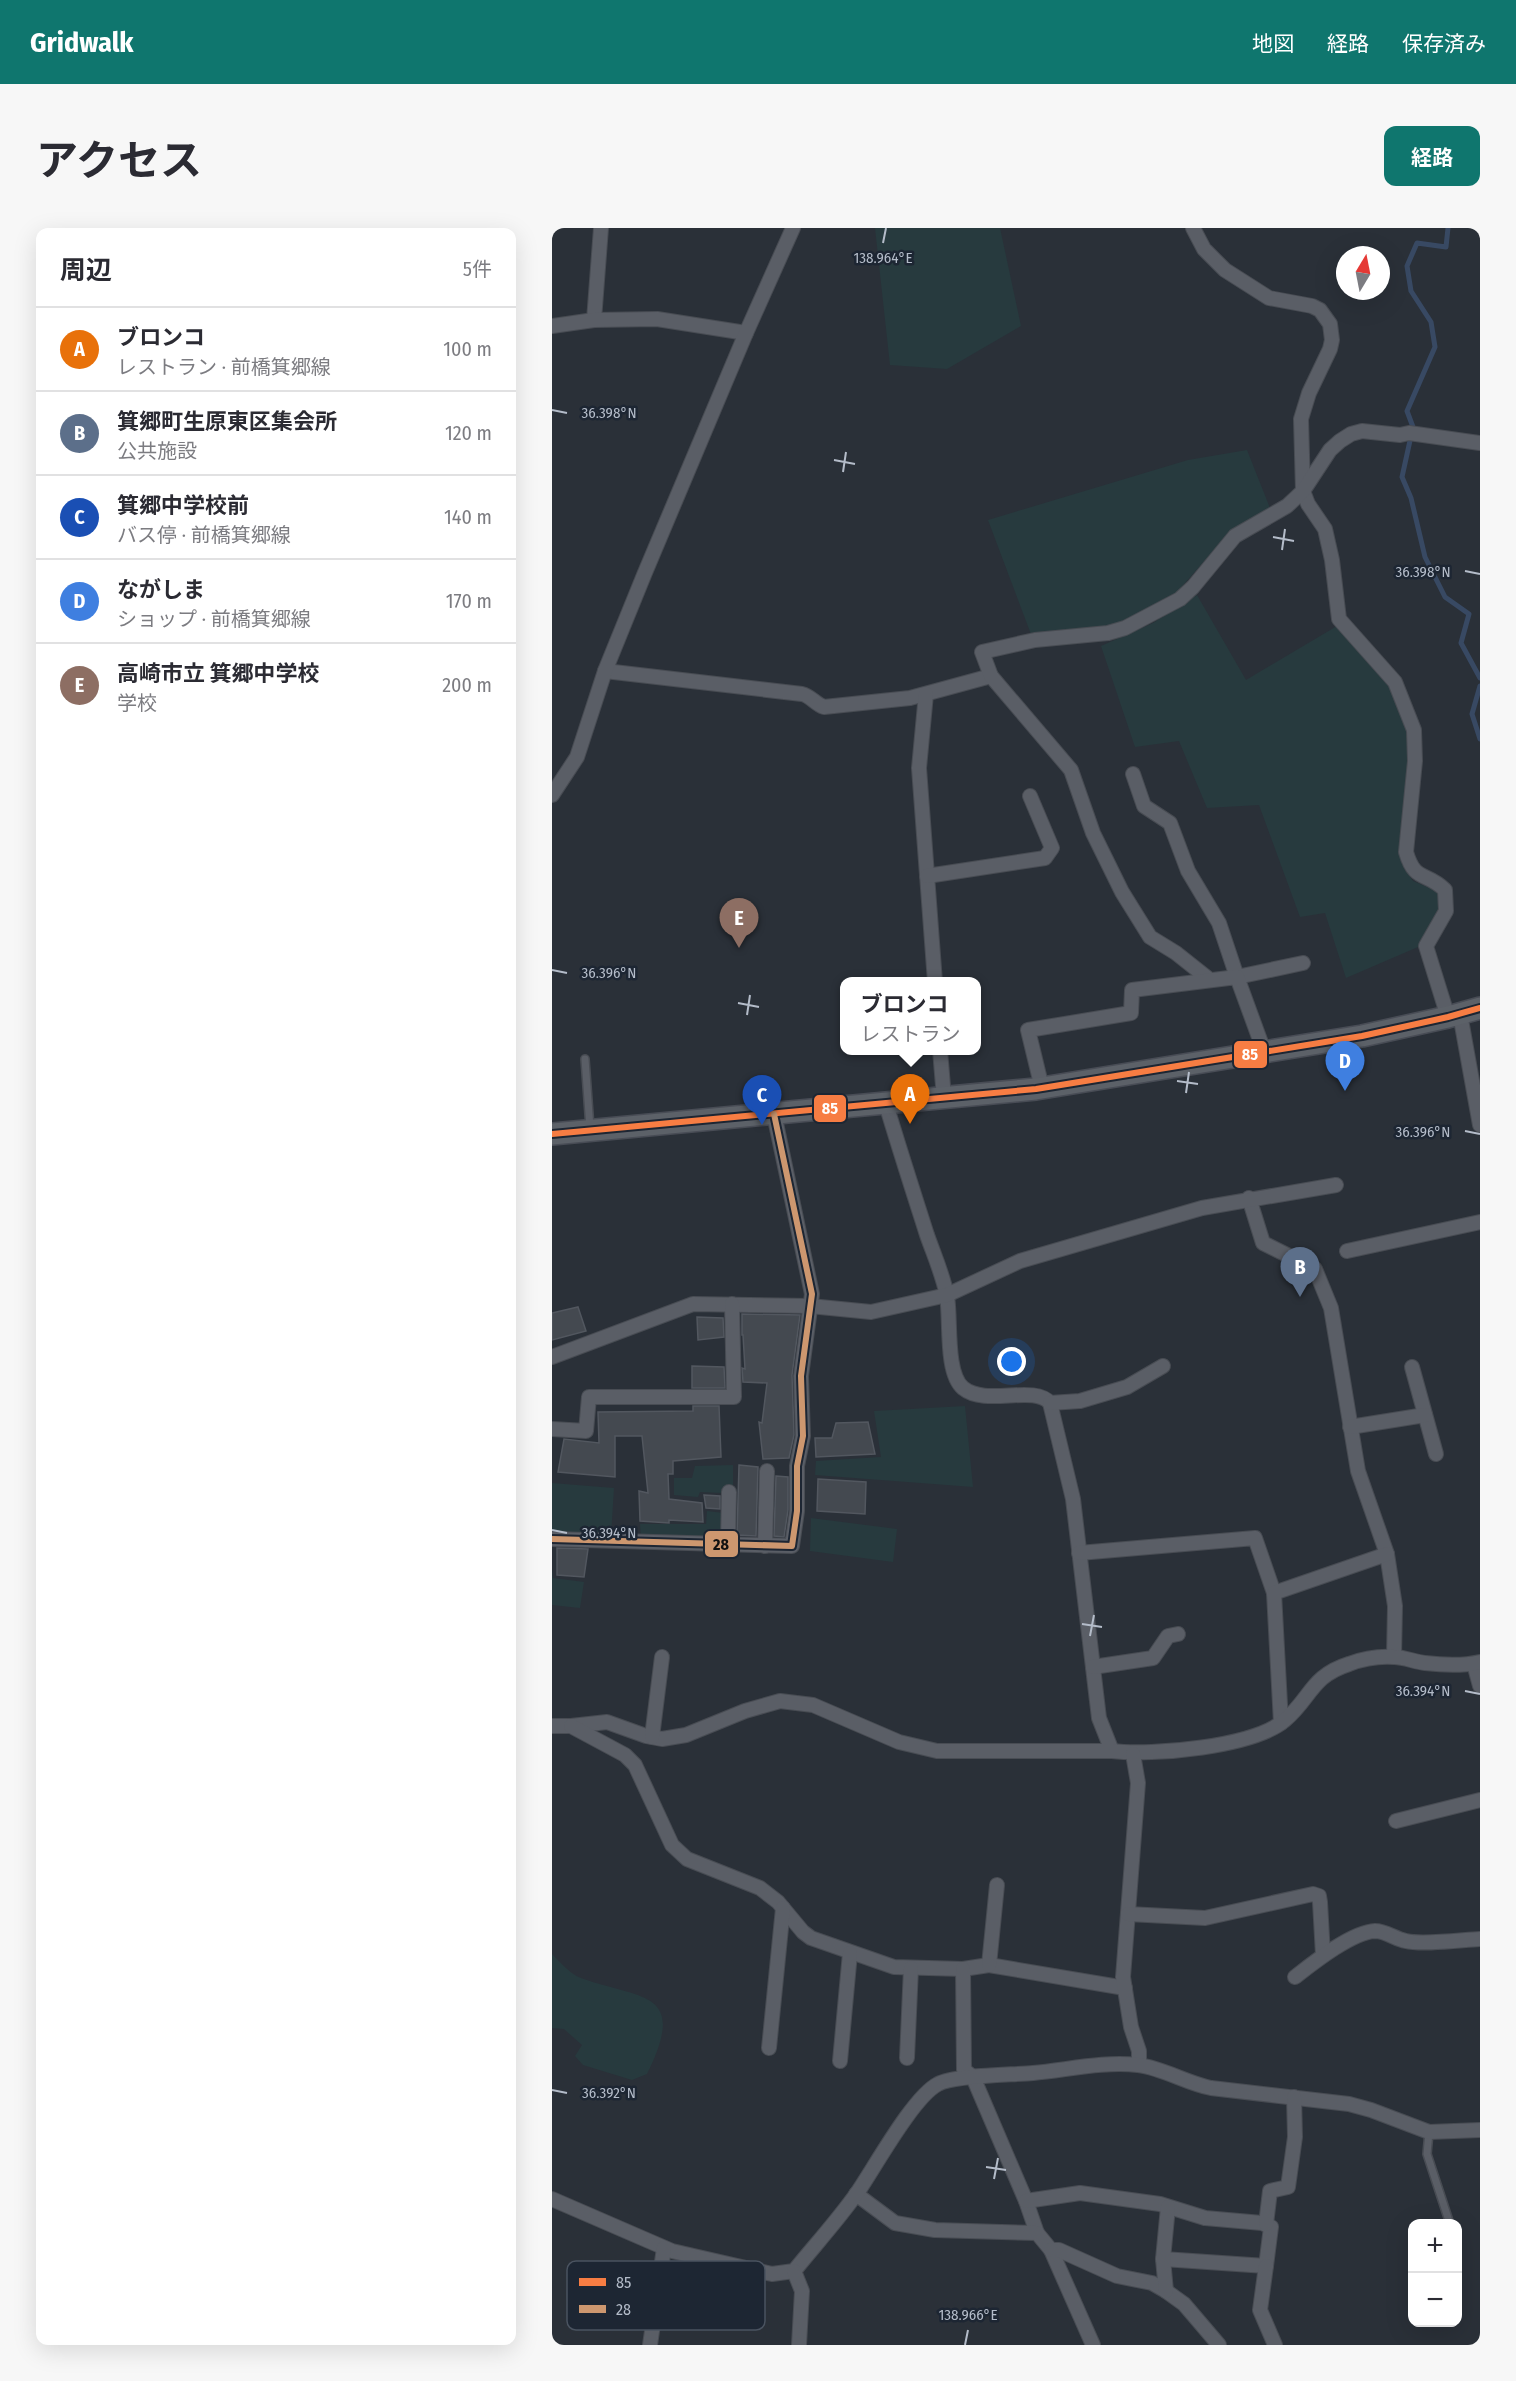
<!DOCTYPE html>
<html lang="ja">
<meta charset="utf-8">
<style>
body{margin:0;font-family:"Fira Sans Condensed","Noto Sans JP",sans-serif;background:#f7f7f7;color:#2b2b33}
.controls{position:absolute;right:18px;bottom:18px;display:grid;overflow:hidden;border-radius:12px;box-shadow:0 6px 24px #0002}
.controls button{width:54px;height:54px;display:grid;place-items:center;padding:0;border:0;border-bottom:2px solid #e1e1e2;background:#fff;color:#2b2b33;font:30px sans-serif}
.compass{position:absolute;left:784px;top:18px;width:54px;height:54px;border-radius:50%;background:#fff;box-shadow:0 6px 24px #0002;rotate:10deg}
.you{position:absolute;left:460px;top:1134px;width:21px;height:21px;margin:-15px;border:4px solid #fff;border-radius:50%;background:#1a73e8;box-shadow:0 0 0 9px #1a73e833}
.badge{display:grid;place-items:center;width:39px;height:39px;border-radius:50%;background:#0f766e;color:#fff;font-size:20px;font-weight:700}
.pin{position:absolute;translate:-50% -50px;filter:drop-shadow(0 2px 3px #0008)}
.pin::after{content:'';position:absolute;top:32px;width:21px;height:18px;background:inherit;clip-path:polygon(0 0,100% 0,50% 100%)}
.popup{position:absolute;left:288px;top:749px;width:141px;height:78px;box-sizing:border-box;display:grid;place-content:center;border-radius:12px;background:#fff;filter:drop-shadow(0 2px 4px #0005);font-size:20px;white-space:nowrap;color:#7c7c81}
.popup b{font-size:22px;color:#2b2b33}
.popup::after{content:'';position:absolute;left:50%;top:100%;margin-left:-12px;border:12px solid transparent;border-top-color:#fff}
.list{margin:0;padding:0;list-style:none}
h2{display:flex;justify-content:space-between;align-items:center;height:78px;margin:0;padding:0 24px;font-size:26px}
h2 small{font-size:20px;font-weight:400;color:#7c7c81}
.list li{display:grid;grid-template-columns:39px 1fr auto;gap:18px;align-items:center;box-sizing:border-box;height:84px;padding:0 24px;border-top:2px solid #e1e1e2}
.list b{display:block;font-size:22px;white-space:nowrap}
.list p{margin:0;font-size:20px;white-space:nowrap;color:#7c7c81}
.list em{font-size:20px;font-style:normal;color:#7c7c81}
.map{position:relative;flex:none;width:928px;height:2117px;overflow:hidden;border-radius:12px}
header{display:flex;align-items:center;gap:36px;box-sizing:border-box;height:84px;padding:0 30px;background:#0f766e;color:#fff}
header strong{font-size:28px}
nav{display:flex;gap:33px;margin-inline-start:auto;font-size:21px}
.intro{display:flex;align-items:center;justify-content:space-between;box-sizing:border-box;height:144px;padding:0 36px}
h1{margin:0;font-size:42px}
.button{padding:15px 27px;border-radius:12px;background:#0f766e;color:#fff;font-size:21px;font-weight:700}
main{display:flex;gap:36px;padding:0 36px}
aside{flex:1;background:#fff;border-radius:12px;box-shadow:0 6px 24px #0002}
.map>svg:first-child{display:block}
</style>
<header>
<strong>Gridwalk</strong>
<nav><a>地図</a><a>経路</a><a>保存済み</a></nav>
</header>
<div class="intro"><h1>アクセス</h1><a class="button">経路</a></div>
<main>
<aside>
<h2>周辺<small>5件</small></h2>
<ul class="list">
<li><span class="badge" style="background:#e8710a">A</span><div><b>ブロンコ</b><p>レストラン · 前橋箕郷線</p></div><em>100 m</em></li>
<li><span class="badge" style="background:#5c6f8a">B</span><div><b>箕郷町生原東区集会所</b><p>公共施設</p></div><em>120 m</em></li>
<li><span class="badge" style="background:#1a4fb4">C</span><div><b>箕郷中学校前</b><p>バス停 · 前橋箕郷線</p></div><em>140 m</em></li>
<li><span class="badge" style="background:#3f7fe0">D</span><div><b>ながしま</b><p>ショップ · 前橋箕郷線</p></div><em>170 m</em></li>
<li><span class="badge" style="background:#8d6e63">E</span><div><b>高崎市立 箕郷中学校</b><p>学校</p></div><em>200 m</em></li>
</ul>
</aside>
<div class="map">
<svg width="928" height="2117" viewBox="0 0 928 2117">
<rect width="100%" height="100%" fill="#2a3038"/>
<g fill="#273a3e">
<path d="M323,0H448L469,98L395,141L338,137Z"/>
<path d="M695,222L718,280L679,303L625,364L562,398L480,409L436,292L636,232Z"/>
<path d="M645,367L694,452L785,398L837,456L846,475L856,505L854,580L847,613L848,627L852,640L861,653L885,663L889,671L887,685L866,719L794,750L773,685L748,689L707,577L655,580L627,513L583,519L549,418L601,395Z"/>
<path d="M413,1178L421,1259L263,1247L264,1233L329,1229L322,1183Z"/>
<path d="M181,1237V1260L172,1259L170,1265L148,1264L146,1269L122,1267V1250H140L143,1238Z"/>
<path d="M0,1255L62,1260L59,1308L0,1305Z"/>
<path d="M155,1283L172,1285L173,1314L89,1311L88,1296H154Z"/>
<path d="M259,1290L345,1301L341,1334L258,1323Z"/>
<path d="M0,1341L1,1350L32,1354L28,1380L0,1377Z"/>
<path d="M0,1726C8,1734 18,1746 29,1750C89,1772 137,1761 95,1846L80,1852L31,1837L23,1828L30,1817L12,1801L0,1800Z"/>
</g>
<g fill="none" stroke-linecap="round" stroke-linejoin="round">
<g stroke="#384963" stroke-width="5">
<path d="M896,0L894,19L865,15L855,38L859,63L879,94L883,119L855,183L861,199L850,249L859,270L873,329L893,369L917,386L909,415L928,450"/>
<path d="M928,458L920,486L928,511"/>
</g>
</g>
<g fill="#444950" stroke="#52575f" stroke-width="1.5">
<path d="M26,1079L34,1103L0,1112V1085Z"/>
<path d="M190,1086L248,1087L240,1147L242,1207L237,1230L211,1231L207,1194L210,1195L215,1155L191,1154L190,1140L193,1141L191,1107H190Z"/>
<path d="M145,1089L171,1090L172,1109L146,1112Z"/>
<path d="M140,1138L172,1139L173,1160H140Z"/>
<path d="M141,1178H167L169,1229L121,1233V1246H116L117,1271L150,1275L151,1294L117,1292V1295L88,1293L87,1263L96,1265L90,1208H63V1249L6,1244L12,1211L47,1215L46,1184L141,1183Z"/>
<path d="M316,1194L323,1226L264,1229L263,1210H280L284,1195Z"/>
<path d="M187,1237L206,1239L204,1308L185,1307Z"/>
<path d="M224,1248L236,1249V1282L232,1309L222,1308Z"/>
<path d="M266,1251L314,1254L313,1286L265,1283Z"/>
<path d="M152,1267L168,1268V1281L154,1280Z"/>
<path d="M5,1320L36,1321L32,1349L5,1347Z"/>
</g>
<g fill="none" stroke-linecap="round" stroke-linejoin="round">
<defs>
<g id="lane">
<path d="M33,831L38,900"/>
<path d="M877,1904L875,1926L898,1996"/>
</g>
<g id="street">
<path d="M641,0L652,21L673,42L717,70L760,78L768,82L778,96L780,112L778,121L757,165L749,191L751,263L756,276L773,301L780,332L787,391L843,454L862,502L863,533L854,624C863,655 874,643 893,662L894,683L874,718L896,789"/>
<path d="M42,92L49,0"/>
<path d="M0,98L42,92L105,91L194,105"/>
<path d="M53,443L250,466C259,468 263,476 272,479L358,470L439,448"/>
<path d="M374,466L367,540L383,754"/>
<path d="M581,546L592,578L618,595L636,643L667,695L685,749L751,735"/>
<path d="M0,567L25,529L53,443L92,347L194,105L241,0"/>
<path d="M375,648L493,630L500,620L478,568"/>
<path d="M658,752L624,725L598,709L570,664L541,605L519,542L439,448L430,424L483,412L556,405L573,400L628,371L641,359L683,308L735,278L751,263L778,222L788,213L799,206L810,203L848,207L857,205L928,215"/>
<path d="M908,786L928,897"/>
<path d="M388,822L392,870"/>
<path d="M490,860L476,802L579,785L580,762L685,749L712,823"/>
<path d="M334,876C347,920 361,963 375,1007C382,1027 391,1047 395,1068C399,1091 393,1145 411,1160C434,1179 482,1156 498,1175L521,1271L547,1490L560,1523"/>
<path d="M697,970L711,1015L763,1041L779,1080L806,1243L835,1326L843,1378L842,1429"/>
<path d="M795,1023L928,994"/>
<path d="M0,1129L141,1076L258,1078L319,1084L395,1067L468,1033L650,980L784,957"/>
<path d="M860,1139L884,1226"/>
<path d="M498,1175L528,1173L575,1159L611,1138"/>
<path d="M798,1199L873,1187"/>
<path d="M0,1201L34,1203L37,1169H182L180,1076"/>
<path d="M0,1311L240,1318L245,1283V1238L251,1208L249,1148L260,1066L222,886"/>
<path d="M176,1316L177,1264"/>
<path d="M213,1318L215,1243"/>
<path d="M527,1325L703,1310L722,1365"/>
<path d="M922,1436L928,1458"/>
<path d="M541,1439L601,1430L616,1408L626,1406"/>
<path d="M729,1495L722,1365L835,1326"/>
<path d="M0,1498H19L55,1494L94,1508L110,1511L134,1507L193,1483L228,1473L261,1477L347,1514L385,1523H560C600,1528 702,1519 733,1492C759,1470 759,1448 797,1436C810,1431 827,1428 842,1429C852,1429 863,1434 873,1435C890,1437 911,1438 928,1434"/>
<path d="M19,1498L73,1527L83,1537L120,1617L135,1631L208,1660L226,1674L251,1704L259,1710L342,1739L411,1741L437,1737L573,1760"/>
<path d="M100,1509L110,1429"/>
<path d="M581,1526L586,1555L571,1749L579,1799L587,1823V1837"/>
<path d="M844,1593L928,1572"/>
<path d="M576,1686L653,1690L761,1666L767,1668L768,1674L771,1727"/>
<path d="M437,1737L445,1657"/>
<path d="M411,1741L412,1842L421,1849L474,1973L485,2005"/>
<path d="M743,1749C761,1735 800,1704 823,1703C834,1703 843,1711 854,1713C870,1717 909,1712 928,1711"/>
<path d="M217,1820L231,1680"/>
<path d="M355,1830L359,1740"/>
<path d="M288,1833L298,1725"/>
<path d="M304,1966L343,1995L383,2002L485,2005L499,2022L541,2117"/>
<path d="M0,1971L120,2023L220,2046L242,2043C263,2017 286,1992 305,1965C323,1939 361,1869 386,1856C402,1847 461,1847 481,1845C515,1842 551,1833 586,1837C611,1840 634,1855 659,1860L797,1876L819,1882L877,1904L928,1902"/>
<path d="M474,1973L528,1965L608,1976L653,1990L710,1995L719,1999L714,2038L611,2031"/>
<path d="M714,1996L718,1963L736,1959L743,1909L742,1869"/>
<path d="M499,2022H507L565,2048L600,2055L614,2063L632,2076L667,2117"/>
<path d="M714,2038L708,2082L723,2117"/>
<path d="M242,2043L250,2063L247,2117"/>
<path d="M614,2063L611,2031L616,1979"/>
<path d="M98,2117L112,2020"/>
</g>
<path id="primary" d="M0,906L484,861L810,808L896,789L928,780"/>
</defs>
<use href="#lane" stroke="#484c53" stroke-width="10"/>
<use href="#street" stroke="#484c53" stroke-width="16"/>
<use href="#primary" stroke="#484c55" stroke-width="24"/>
<use href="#lane" stroke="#5a5e66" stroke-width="7"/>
<use href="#street" stroke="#5a5e66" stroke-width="14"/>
<use href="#primary" stroke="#5c6168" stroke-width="21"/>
<defs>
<path id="bus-1" d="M0,906L484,861L810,808L896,789L928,780"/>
<path id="bus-2" d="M0,1311L240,1318L245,1283V1238L251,1208L249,1148L260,1066L222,886"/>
</defs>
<use href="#bus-1" stroke="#1d2633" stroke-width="10"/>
<use href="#bus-2" stroke="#1d2633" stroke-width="10"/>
<use href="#bus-1" stroke="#f77d43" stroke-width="6"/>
<use href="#bus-2" stroke="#cd976f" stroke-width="6"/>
</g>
<path fill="none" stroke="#b4bcc9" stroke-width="2" d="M331,15L334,0M0,182L15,185M282,232L303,236M291,244L294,224M721,309L742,313M730,322L733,301M913,343L928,346M0,742L15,745M186,775L207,779M195,787L198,767M625,853L646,856M634,865L637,844M913,903L928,906M0,1302L15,1305M530,1396L550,1399M538,1408L542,1387M913,1463L928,1466M0,1862L15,1865M434,1939L454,1942M442,1951L446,1930M413,2117L416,2102"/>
<rect x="15" y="2033" width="198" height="69" rx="9" fill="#1d2633" stroke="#4a5360" stroke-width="1.5"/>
<rect x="27" y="2050" width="27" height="8" fill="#f77d43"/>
<rect x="27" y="2077" width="27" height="8" fill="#cd976f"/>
<g font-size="16" fill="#b4bcc9">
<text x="64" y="2060">85</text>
<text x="64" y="2087">28</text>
</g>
<g font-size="15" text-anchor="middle" fill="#b4bcc9" stroke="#1d2633" stroke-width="5" stroke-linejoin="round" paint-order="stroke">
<text x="331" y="35">138.964°E</text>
<text x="57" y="190">36.398°N</text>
<text x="871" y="349">36.398°N</text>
<text x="57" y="750">36.396°N</text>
<text x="871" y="909">36.396°N</text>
<text x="57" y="1310">36.394°N</text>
<text x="871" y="1468">36.394°N</text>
<text x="57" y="1870">36.392°N</text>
<text x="416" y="2092">138.966°E</text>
</g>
<g stroke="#1d2633" stroke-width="2">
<rect x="681" y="812" width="35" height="29" rx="6" fill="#f77d43"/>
<rect x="261" y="866" width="34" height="29" rx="6" fill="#f77d43"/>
<rect x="152" y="1302" width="35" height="28" rx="6" fill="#cd976f"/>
</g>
<g font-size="16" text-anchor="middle" font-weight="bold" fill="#fff">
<text x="698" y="832">85</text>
<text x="278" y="886">85</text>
</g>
<g font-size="16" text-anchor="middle" font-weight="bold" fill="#111">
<text x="169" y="1322">28</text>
</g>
</svg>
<div class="controls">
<button>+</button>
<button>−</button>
</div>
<svg class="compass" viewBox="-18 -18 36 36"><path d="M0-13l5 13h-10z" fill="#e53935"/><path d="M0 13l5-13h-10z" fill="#7c7c81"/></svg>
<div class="you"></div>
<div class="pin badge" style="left:358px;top:896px;background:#e8710a">A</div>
<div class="popup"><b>ブロンコ</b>レストラン</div>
<div class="pin badge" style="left:748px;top:1069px;background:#5c6f8a">B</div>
<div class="pin badge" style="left:210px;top:897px;background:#1a4fb4">C</div>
<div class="pin badge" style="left:793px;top:863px;background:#3f7fe0">D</div>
<div class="pin badge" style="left:187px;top:720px;background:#8d6e63">E</div>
</div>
</main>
